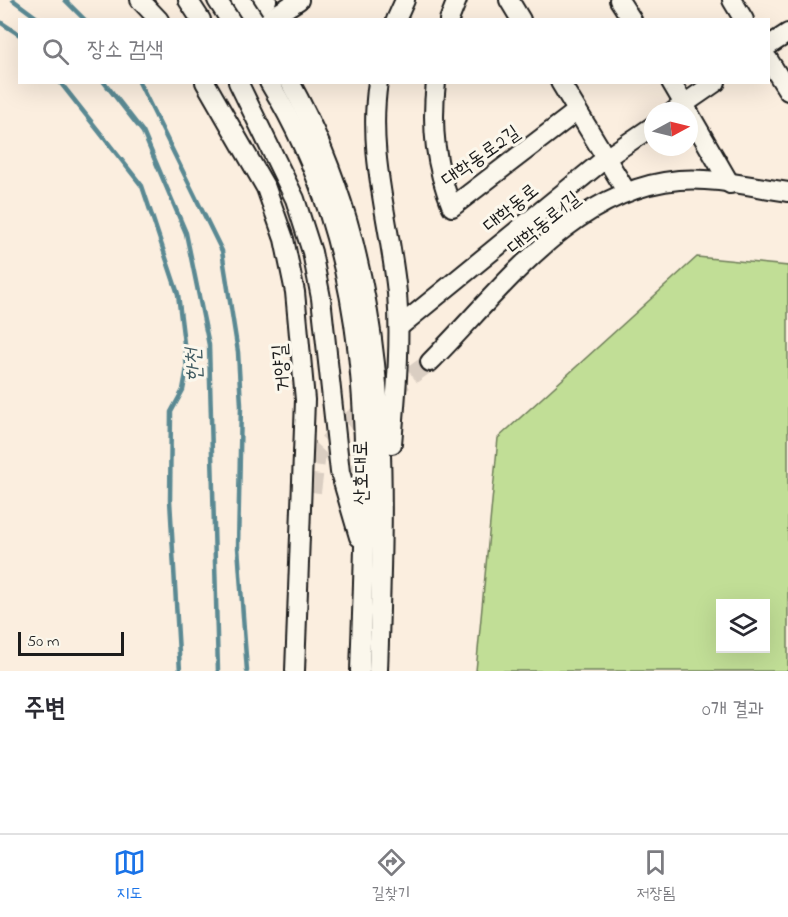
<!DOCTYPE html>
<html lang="ko">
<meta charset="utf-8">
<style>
body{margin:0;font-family:"Indie Flower","Poor Story",sans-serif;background:#f7f7f7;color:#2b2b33}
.controls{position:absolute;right:18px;bottom:18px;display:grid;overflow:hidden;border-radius:0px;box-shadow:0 6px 24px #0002}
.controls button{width:54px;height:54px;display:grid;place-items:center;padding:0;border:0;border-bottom:2px solid #e1e1e2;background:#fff;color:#2b2b33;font:30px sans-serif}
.compass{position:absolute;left:644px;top:102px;width:54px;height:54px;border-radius:50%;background:#fff;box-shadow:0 6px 24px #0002;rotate:83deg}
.scale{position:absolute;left:18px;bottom:15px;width:106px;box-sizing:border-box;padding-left:6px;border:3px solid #1c1c1c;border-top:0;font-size:16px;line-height:21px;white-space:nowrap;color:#1c1c1c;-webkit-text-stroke:4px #fbf7ec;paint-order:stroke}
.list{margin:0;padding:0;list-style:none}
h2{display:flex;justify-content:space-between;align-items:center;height:78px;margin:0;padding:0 24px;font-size:26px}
h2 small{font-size:20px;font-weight:400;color:#7c7c81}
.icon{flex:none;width:33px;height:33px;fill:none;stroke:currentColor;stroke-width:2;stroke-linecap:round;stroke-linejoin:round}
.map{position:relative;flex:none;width:788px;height:671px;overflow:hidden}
.search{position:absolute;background:#fff;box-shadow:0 6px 24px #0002;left:18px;right:18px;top:18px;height:66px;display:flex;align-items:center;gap:15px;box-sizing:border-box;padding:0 21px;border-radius:0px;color:#7c7c81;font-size:22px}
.sheet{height:162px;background:#fff}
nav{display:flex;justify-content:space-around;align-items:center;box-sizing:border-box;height:84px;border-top:2px solid #e1e1e2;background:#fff;font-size:16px;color:#7c7c81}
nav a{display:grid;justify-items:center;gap:3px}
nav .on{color:#1a73e8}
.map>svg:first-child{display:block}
</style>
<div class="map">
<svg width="788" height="671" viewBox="0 0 788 671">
<rect width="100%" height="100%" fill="#fbeedf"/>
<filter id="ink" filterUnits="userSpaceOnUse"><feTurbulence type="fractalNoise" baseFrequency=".0167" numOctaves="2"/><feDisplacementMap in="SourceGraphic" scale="12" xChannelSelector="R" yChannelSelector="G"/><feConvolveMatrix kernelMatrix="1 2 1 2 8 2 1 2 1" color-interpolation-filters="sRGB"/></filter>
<g filter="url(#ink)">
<path fill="#c1de96" stroke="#6e7d59" stroke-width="1.5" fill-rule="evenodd" d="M697,257L788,266V671H476L498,438ZM720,604H766V648H720Z"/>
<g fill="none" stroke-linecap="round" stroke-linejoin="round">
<g stroke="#5a8993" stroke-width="4.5">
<path d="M13,0L40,20"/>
<path d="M65,0L85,20"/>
<path d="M0,22L20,35"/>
<path d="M60,82L142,186L178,294L187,368L183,390L171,412L170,500L180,671"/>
<path d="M104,82L143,132L186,233L209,345L218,671"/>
<path d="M139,82L222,251L238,352L241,405L238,547L247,671"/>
</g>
<path stroke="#dacec2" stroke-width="18" stroke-dasharray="18 9" stroke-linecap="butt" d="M312,492L317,454L345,424L430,362"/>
<defs>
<g id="minor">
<path d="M140,0L159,20"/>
<path d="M188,0L201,20"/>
<path d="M217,0L230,20"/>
<path d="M509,0L521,20"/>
<path d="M619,0L632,20"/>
<path d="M732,0L744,20"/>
<path d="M236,20L267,0"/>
<path d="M268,20L299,0"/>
<path d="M396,20L405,0"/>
<path d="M449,20L457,0"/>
<path d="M768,46L788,33"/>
<path d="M768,59L788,91"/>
<path d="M205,82L266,188L284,239L295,292L305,400L295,671"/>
<path d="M238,82L295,199L312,252L321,298L340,472L359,537"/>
<path d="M269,82C382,268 367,464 360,671"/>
<path d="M290,82C394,271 385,464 378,671"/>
<path d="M378,82C367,155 390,221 397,293C401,343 396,394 392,444"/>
<path d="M436,82C431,127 435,166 452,207L577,111"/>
<path d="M560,82L626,191"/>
<path d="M671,82L688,111"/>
<path d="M674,111L716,82"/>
<path d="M689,113L730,184"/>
<path d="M399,327L606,158L653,126"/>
<path d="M430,362C500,292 572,189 679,180C714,177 753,187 788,192"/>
</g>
</defs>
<use href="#minor" stroke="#1c1c1c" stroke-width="22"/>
<use href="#minor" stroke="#fbf7ec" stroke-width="18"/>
<defs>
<path id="minor-bridge" d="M241,0L254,20"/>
</defs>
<use href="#minor-bridge" stroke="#1c1c1c" stroke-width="22" stroke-linecap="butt"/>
<use href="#minor-bridge" stroke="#fbf7ec" stroke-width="18"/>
</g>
</g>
<g text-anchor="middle" stroke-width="6" stroke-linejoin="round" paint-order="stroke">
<g font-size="20" fill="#1c1c1c" stroke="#fbf7ec">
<text transform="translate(480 155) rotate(-35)" y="7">대학동로2길</text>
<text transform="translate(510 207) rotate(-39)" y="7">대학동로</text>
<text transform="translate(543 222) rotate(-39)" y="7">대학동로1길</text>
<text transform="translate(280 368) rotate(-94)" y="7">거양길</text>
<text transform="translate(360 473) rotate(-91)" y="7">산호대로</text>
</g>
<g font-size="21" font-style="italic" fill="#405b61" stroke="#fbf7ec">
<text transform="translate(193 365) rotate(-93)" y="7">한천</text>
</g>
</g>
</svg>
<div class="controls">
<button><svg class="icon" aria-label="layers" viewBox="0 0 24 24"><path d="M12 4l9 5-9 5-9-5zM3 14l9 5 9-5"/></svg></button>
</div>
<svg class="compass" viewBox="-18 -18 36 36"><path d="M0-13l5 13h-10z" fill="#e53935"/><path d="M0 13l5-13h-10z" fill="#7c7c81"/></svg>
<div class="scale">50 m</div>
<div class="search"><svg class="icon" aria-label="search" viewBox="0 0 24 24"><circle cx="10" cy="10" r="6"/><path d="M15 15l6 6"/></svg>장소 검색</div>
</div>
<section class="sheet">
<h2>주변<small>0개 결과</small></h2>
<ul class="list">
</ul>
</section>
<nav>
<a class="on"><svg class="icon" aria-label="map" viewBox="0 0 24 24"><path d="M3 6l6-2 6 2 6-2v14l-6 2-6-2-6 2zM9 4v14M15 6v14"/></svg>지도</a>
<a><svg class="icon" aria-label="directions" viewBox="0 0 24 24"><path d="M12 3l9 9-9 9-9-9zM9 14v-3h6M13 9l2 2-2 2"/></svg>길찾기</a>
<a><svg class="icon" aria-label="saved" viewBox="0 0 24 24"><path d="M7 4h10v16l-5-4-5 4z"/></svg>저장됨</a>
</nav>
